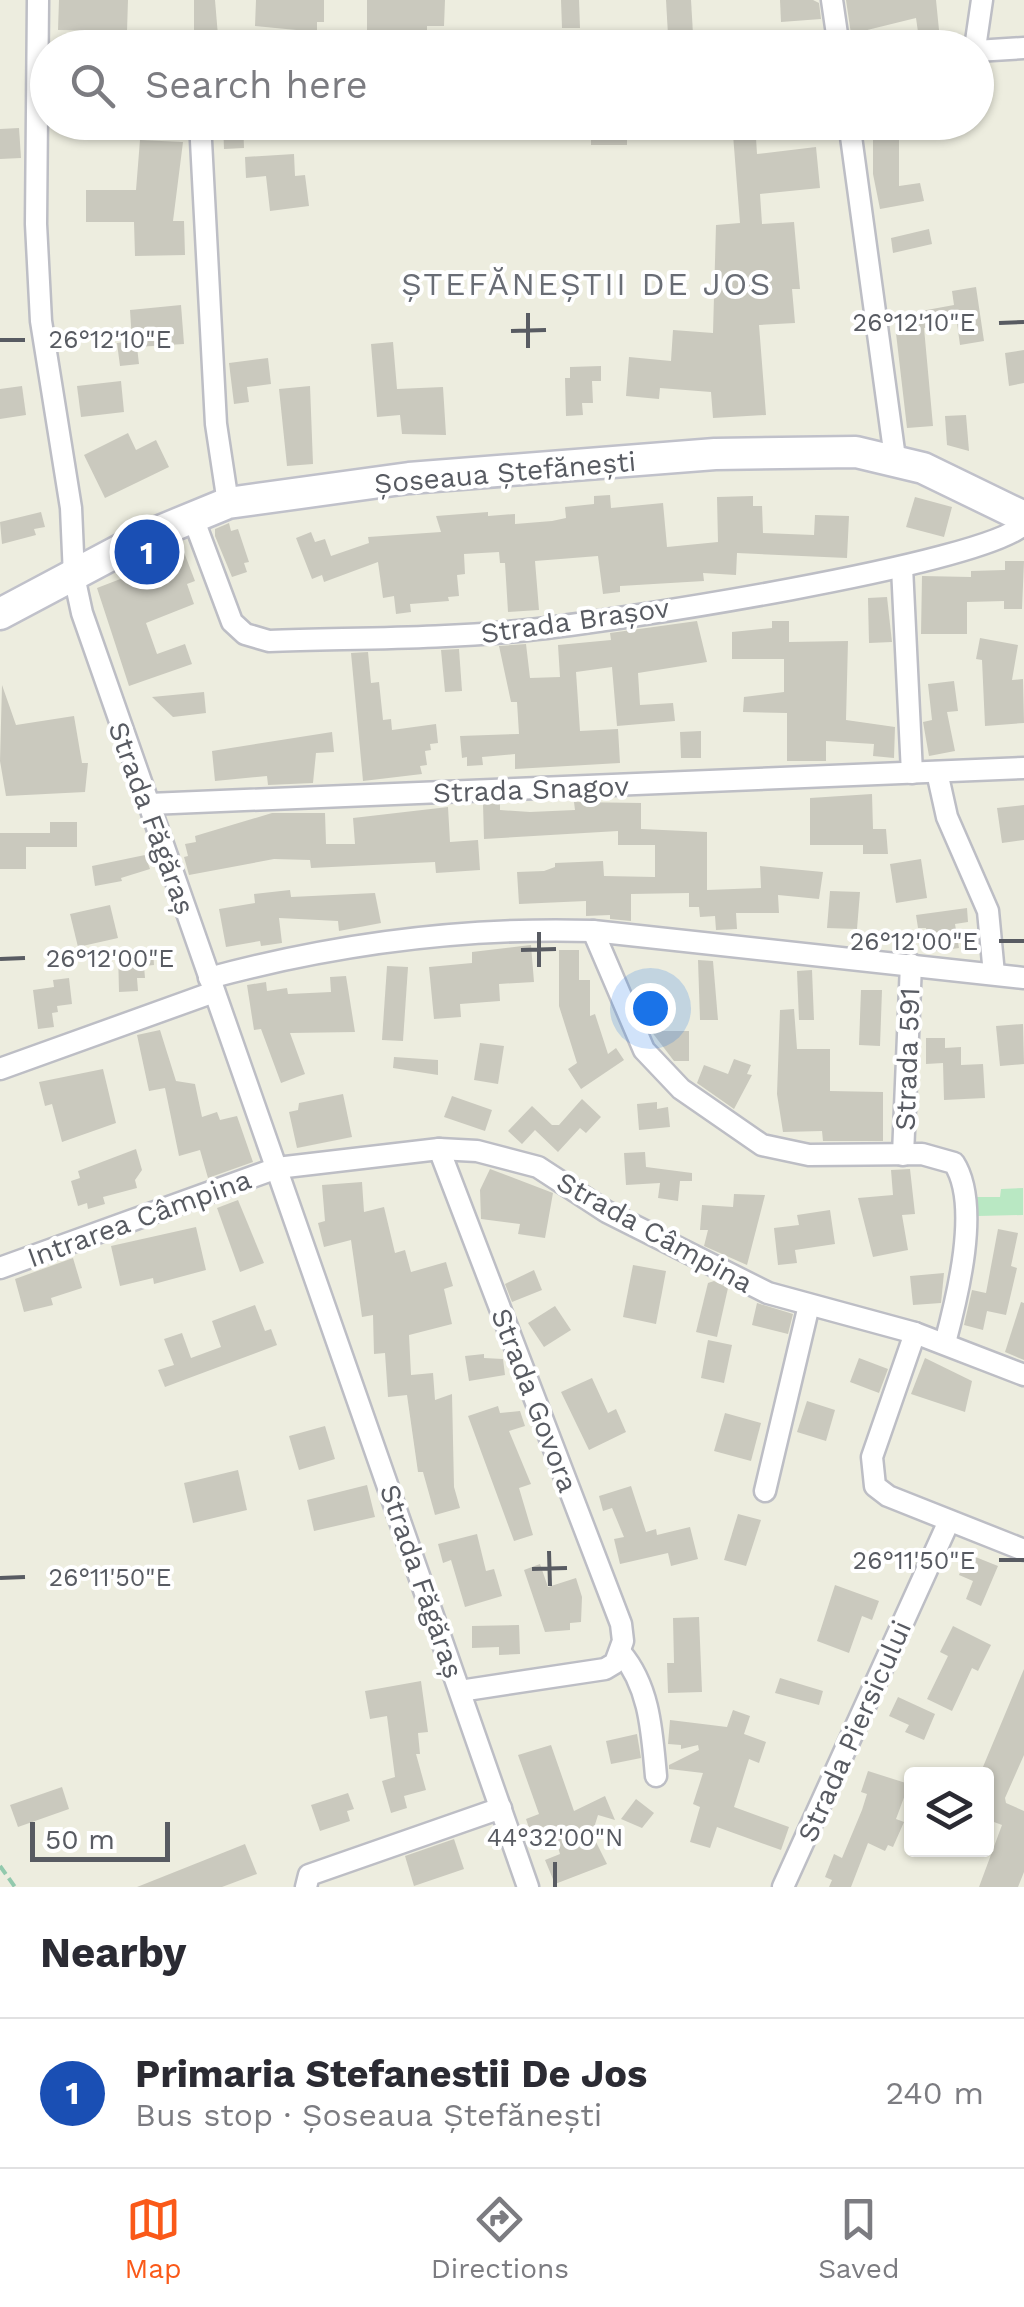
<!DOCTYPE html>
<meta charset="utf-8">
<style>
body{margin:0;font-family:"Work Sans",sans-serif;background:#f2f2f3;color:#2b2b33}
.controls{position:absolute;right:30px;bottom:30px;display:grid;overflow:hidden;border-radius:10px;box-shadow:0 2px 8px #0004}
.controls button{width:90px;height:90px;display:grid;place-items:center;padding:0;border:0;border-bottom:2px solid #e1e1e2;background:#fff;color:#2b2b33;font:50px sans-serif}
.scale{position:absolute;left:30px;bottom:25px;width:140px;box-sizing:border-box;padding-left:10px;border:5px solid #585b62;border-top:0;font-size:28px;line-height:35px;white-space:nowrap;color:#585b62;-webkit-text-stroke:8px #fff;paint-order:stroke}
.you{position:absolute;left:650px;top:1008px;width:35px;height:35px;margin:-25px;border:8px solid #fff;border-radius:50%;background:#1a73e8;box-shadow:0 0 0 15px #1a73e833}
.badge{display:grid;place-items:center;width:65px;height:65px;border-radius:50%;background:#fa5919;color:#fff;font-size:32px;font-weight:700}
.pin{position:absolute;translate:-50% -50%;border:5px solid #fff;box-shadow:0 2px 10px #0006}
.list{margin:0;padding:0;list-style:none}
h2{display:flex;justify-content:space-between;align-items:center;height:130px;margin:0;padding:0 40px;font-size:42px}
h2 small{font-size:32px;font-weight:400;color:#7c7c81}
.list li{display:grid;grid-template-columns:65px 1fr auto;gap:30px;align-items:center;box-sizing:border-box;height:150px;padding:0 40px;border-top:2px solid #e1e1e2}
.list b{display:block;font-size:38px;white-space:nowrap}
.list p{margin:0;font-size:32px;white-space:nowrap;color:#7c7c81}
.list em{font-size:32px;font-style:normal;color:#7c7c81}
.icon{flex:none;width:55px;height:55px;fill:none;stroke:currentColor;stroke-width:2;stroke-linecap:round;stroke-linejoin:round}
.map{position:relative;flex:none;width:1024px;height:1887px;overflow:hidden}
.search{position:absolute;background:#fff;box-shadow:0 2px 8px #0004;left:30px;right:30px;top:30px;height:110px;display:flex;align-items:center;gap:25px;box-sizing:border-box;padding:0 35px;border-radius:55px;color:#7c7c81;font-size:38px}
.sheet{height:280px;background:#fff}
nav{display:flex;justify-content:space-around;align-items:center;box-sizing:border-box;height:140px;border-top:2px solid #e1e1e2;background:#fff;font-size:28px;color:#7c7c81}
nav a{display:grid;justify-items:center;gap:5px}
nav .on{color:#fa5919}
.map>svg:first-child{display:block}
</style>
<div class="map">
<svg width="1024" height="1887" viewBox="0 0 1024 1887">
<rect width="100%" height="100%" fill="#ededdf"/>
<path fill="#b9e8c3" d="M1023,1188V1215L978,1216L977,1197H1000L1001,1189Z"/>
<g fill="#cac9be">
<path d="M59,0H128L127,31L58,30Z"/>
<path d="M194,0H215L219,48H194Z"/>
<path d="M256,0H324V22H317V32L255,26Z"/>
<path d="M367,0H445L444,26H427V43H412V32H367Z"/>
<path d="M561,0H579L580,28H562Z"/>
<path d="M666,0H691L693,34L668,35Z"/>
<path d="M780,0H813L819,3L821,19L781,22Z"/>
<path d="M846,0H936L939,30L918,32L916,18L851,34Z"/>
<path d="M223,122H243L244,148L224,149Z"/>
<path d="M542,122H627V145H591V137L542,138Z"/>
<path d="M732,122H755L757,154L816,147L820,188L760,194L762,224L794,222L800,289H792L795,323L759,325L766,415L713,418L711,392L660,388L659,399L626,396L629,357L671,361L673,330L713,333L716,225L740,223Z"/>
<path d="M873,122H899V186L920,183L924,201L880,209L873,174Z"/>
<path d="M19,128L21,158L0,159V129Z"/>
<path d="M140,140L183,142L173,221H184L185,255L135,256L134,222H86V190H136Z"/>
<path d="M294,154L295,176L305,175L309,206L270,211L266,176L246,178L245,157Z"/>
<path d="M929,229L932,244L893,253L891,238Z"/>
<path d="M976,287L984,341L960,345L957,323L924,328L933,426L907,428L894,316L954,305L952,291Z"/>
<path d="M181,305L184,344L137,347L139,364L120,366L117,343L132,341L130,310Z"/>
<path d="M393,342L397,389L443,387L446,435L402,434L400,415L377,417L371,344Z"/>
<path d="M1024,350V383L1009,386L1005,353Z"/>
<path d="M268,358L271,384L247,387L249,402L234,404L229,363Z"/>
<path d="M601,366V381H592L593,403H582L583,415L566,416L565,378H570V367Z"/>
<path d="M121,381L124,412L81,417L77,386Z"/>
<path d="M22,386L26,415L0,419V389Z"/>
<path d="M310,386L313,464L287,466L279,389Z"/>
<path d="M966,415L969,451L947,445L945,416Z"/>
<path d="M128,433L136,450L156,440L169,467L105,498L84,455Z"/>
<path d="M610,495L611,508L663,503L667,547L718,542L717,497L753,496V506H762L763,533L814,535L815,515L849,516L847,558L737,553L736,575L703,573L704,581L620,586V592L603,594L598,556L535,561L539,610L508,612L505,563H500L499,552L464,554L465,574L457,575L459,596L448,597L449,601L410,604L411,612L396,614L394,596L383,598L378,562L324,582L322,575L312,579L296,538L311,532L315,542L325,539L331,556L369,543L368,537L441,532L436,516L488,512V516L515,514V524L552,521L566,518L565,507L594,504V496Z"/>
<path d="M915,497L952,507L944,537L906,527Z"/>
<path d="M41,512L45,527L34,529L36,535L2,544L0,522Z"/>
<path d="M229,523L231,531L238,529L249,562L244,563L247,572L232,577L215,536V529Z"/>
<path d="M182,547L195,581L187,584L194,604L146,623L157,654L185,644L192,664L129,686L97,588L149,568L146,561Z"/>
<path d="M1005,561H1024L1022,609H1004V601L967,602V634H921L922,576L971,577V571L1005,570Z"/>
<path d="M887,597L892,642L869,643L868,598Z"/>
<path d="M697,621L707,662L638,673L640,705L673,703L675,721L617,726L612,667L576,672L580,731L618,729L620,763L515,769V754L482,757L483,765L467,766V757L462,758L460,736L519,734L517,702H511L499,646L526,644L530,678L560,677L558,645L611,640L610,633Z"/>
<path d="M772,621H789V642L848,641L846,720L895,727L894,758L873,756L874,744L826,741V761H787V713L743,712L744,697L784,692V659H732V632L772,628Z"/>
<path d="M980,638L1018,645L1012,680L1023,679L1024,723L985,726L982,660L976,659Z"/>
<path d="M459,649L462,691L445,692L441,650Z"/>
<path d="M368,652L371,683L379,682L383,720L391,719L392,730L436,724L438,743L430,744L431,750L425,751L427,765L420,766L422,774L363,781L351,653Z"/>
<path d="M954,681L958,711L947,712L955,751L929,756L923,722L932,720L928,684Z"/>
<path d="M2,685L16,725L74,716L82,763H88L85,792L6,796L0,761Z"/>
<path d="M204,692L206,713L173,717L152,697Z"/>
<path d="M701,731V758H681L680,732Z"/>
<path d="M332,732L334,752L316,753L313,783L268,785L267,776L215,781L212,751Z"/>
<path d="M872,794L873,829H886L888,854H863V845H810V798Z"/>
<path d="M574,802L641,803V829L707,832V890L761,888L760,866L823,872L819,899L778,895L779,913H736L737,929L716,930L715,916L700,917L699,907H689V893L631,894V921L610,919V915L586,916V901L519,904L517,872L544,871L555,867V863L603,861L604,876L655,877V845H618V831L484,839L483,804L500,803V810L530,812L575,810Z"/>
<path d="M1024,805V840L1002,843L997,808Z"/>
<path d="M448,807L450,842L478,840L480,870L436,873L435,862L311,868L310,860L274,859L189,875L184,857L188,856L185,844L196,842L195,836L272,813H325L326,844H355L353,818Z"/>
<path d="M50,822H77V847H26V869H0V833H50Z"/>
<path d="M145,855L150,869L121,878L122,881L95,886L92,866Z"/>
<path d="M921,859L927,898L896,903L890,864Z"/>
<path d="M290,890L291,897L375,893L381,923L339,931L338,921L279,918L282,943L261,946L260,941L226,947L219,909L255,903L254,894Z"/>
<path d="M830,891L860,892L857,929L827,928Z"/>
<path d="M110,905L118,938L78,947L70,914Z"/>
<path d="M967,908L968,922L955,924L959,948L929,952L926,928H918L916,915Z"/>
<path d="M531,945L534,982L499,984L500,1001L460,1004L461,1017L434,1019L429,967L472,963V952Z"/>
<path d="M153,950L154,965L144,966L145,978H137L138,991L119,992L118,951Z"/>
<path d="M559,950H579V980H590V1016L595,1014L608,1054L616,1048L624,1060L581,1089L568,1069L577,1063L559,1006Z"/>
<path d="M698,960L713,961L718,1020H700Z"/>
<path d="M387,966L408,967L403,1041L382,1040Z"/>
<path d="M812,970L814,1020H799L797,971Z"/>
<path d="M346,976L355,1032L290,1033L305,1074L281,1083L261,1029L254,1030L247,985L266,982L267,991L287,988L288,994L331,992L330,977Z"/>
<path d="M69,978L72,1004L57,1006L58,1012L52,1013L54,1027L38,1029L33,990L54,987L53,980Z"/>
<path d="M861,990H882L880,1046L859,1045Z"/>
<path d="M794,1009L797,1049H830V1091L883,1092V1141H823L822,1131L783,1132L777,1094L780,1010Z"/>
<path d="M1023,1024L1024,1064L1000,1066L996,1026Z"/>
<path d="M160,1030L176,1081L195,1084L202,1117L217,1112L220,1120L237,1116L253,1162L208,1178L200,1150L179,1156L165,1088L149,1091L137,1035Z"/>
<path d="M651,1031H689V1061H674Z"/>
<path d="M926,1038H945V1048L961,1047V1065L983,1064L985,1098L944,1100L943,1063L926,1064Z"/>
<path d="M480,1043L504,1046L498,1084L474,1080Z"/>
<path d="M394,1057L438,1060V1075L393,1068Z"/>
<path d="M734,1059L751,1065L747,1074L752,1075L734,1109L697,1083L704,1065L728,1074Z"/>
<path d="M103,1069L116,1123L62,1142L52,1104L45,1106L39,1082Z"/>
<path d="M343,1094L352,1137L297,1148L289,1112L298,1110L299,1103Z"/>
<path d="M452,1096L492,1110L485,1131L444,1117Z"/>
<path d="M582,1099L601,1117L586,1133L580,1128L558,1152L535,1130L522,1144L508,1131L532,1106L552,1125H559Z"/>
<path d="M657,1102V1109L668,1107L670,1127L639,1130L637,1104Z"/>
<path d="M136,1149L142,1170L135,1180L137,1188L103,1197L105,1204L88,1209L87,1203L78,1206L71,1181L80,1178L78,1171Z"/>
<path d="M645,1152L646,1167L692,1173V1181H680L678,1201L658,1198L660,1183L626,1185L624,1153Z"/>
<path d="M490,1169L553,1193L545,1238L518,1234L520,1224L481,1219L480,1190Z"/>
<path d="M910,1169L915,1214L902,1215L908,1250L873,1257L858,1198L893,1195L891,1170Z"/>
<path d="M362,1182L364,1212L384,1207L395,1253L405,1250L411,1272L446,1262L453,1286L444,1289L452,1324L409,1335L411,1375L433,1373L435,1400L452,1394L454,1487L460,1508L435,1515L423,1472H418L407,1395L388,1397L385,1353L374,1354L373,1315L362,1317L351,1240L324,1247L318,1223L325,1221L322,1185Z"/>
<path d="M734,1194L765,1195L747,1265L704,1246L708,1230H700L702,1205L733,1207Z"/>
<path d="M238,1200L264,1263L240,1272L217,1208Z"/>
<path d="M830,1210L835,1244L795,1250L797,1263L778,1265L774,1228L799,1225L797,1215Z"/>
<path d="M196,1227L206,1270L154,1284L153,1278L120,1286L111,1246Z"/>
<path d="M998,1229L1018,1233L1011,1266L1017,1268L1006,1315L987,1311L983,1330L964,1325L972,1290L986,1293Z"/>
<path d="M73,1258L82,1288L51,1298L53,1305L24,1312L15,1279Z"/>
<path d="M633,1265L666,1271L656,1324L623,1317Z"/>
<path d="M534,1270L542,1290L512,1302L505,1284Z"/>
<path d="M944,1273L941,1303L913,1305L910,1276Z"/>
<path d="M714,1281L728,1288L717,1337L696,1332L708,1283Z"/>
<path d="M1021,1302L1024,1303V1360L1005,1352Z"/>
<path d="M757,1303L793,1314L788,1334L752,1325Z"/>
<path d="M255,1305L265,1331L271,1329L277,1345L165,1387L158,1370L174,1365L164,1339L182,1333L191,1358L221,1347L212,1321Z"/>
<path d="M555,1306L571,1330L544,1347L528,1323Z"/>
<path d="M708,1340L732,1345L724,1383L701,1378Z"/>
<path d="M484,1354V1358L503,1359L505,1375L469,1381L465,1356Z"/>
<path d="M859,1358L888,1369L879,1393L850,1382Z"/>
<path d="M925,1358L972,1381L965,1412L911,1394Z"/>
<path d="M592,1378L608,1413L616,1409L626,1432L589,1450L561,1392Z"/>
<path d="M807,1401L835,1410L826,1441L797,1432Z"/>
<path d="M498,1406L500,1413L520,1411L525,1426L509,1431L531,1484L519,1488L533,1535L514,1541L468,1416Z"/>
<path d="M725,1413L761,1423L751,1461L714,1451Z"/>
<path d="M325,1426L335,1459L299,1470L289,1436Z"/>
<path d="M238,1470L247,1510L193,1523L184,1483Z"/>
<path d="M367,1485L375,1517L314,1531L307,1500Z"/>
<path d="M631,1486L646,1532L656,1529L657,1535L690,1527L698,1559L671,1566L668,1553L620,1564L614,1539L624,1537L612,1508L603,1511L599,1496Z"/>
<path d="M738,1514L761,1520L746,1566L724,1560Z"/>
<path d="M477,1534L486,1571L494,1569L502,1596L465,1607L451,1560L443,1563L438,1544Z"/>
<path d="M968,1554L998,1566L981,1606L966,1599L973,1581L959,1575Z"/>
<path d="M540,1564L548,1587L576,1578L582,1597L581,1622L570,1623V1630L545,1632L524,1570Z"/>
<path d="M835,1585L879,1601L872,1620L862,1616L849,1653L817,1641Z"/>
<path d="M699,1617L702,1692L668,1693L667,1663H674L673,1618Z"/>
<path d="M519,1625L520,1654L499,1655V1647L472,1648V1626Z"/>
<path d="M953,1626L991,1645L978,1671L972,1668L952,1711L927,1699L948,1656L940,1652Z"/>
<path d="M1024,1669V1755L1005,1798L1006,1803L1024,1811V1872L1018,1887H979L1002,1825L986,1819V1774H980Z"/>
<path d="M780,1678L823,1691L819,1705L775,1693Z"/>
<path d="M421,1681L428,1732L418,1733L420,1754H416L426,1790L404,1796L407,1808L391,1813L382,1781L395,1777L387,1716L370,1719L365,1691Z"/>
<path d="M898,1697L935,1714L924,1740L905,1732L909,1725L889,1716Z"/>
<path d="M733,1710L750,1716L744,1734L766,1742L759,1763L749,1759L734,1807L789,1827L781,1850L717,1827L710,1848L690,1842L700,1807L693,1804L703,1773L669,1769V1765L699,1750L698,1745L681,1749V1745L668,1744L670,1720L727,1727Z"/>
<path d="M637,1734L641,1758L611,1764L606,1741Z"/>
<path d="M551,1745L574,1811L605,1796L615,1820L598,1815L592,1834L607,1864L555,1884L545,1860L560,1854L552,1827L531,1834L526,1819L539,1814L518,1755Z"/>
<path d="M868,1771L909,1784L896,1819L904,1822L893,1847L888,1845L885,1851L868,1843L851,1887H829L832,1880L825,1877L834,1854L842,1858L862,1810L867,1794L861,1792Z"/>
<path d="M62,1787L69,1809L18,1827L10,1805Z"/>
<path d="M348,1793L354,1809L347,1811L350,1821L320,1831L311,1805Z"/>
<path d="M636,1799L654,1813L642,1828L621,1819Z"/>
<path d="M454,1839L464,1869L414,1886L405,1856Z"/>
<path d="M245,1844L257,1874L222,1887H137Z"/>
</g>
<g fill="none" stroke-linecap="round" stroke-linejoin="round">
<defs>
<g id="minor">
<path d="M38,0L36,224L41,321L71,508L74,576L82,613L528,1887"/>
<path d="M832,0L839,48"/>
<path d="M975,48L982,0"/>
<path d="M976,51L1024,48"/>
<path d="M200,122L216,424L228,503"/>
<path d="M849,122L895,458"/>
<path d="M192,515L232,622L245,634L269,641C355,638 442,639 528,630C602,623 988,564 1024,524"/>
<path d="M902,567L912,773"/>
<path d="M937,772L947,817L988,911L994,974"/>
<path d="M149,804L1024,768"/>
<path d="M593,931L644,1050L681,1089L762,1145L809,1155L922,1154L954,1163C981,1205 957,1298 945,1343"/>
<path d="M209,978C335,944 462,927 593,931L1024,978"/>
<path d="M0,1069L214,992"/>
<path d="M439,1149L621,1624L623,1641L615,1663L605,1669L460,1691"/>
<path d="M903,1155L911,964"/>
<path d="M0,1268L277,1168L439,1149L477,1151L538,1167L607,1212L768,1293L915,1333L1024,1375"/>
<path d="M915,1333L872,1457L875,1486L888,1496L1024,1550"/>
<path d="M765,1491L809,1305"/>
<path d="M621,1653C650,1687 652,1733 656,1776"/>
<path d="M306,1887L309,1875L501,1808"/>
<path d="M783,1887L949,1521"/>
</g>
<path id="secondary" d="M0,614L143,538L228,503L409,478L715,454L856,452L923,468L1024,517"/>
</defs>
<use href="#minor" stroke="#bdbec5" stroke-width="25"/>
<use href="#secondary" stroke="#c0c1ca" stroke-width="35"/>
<path stroke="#92c9ad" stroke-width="4" stroke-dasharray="10 5" stroke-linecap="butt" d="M0,1866L15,1887"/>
<use href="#minor" stroke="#fff" stroke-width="20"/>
<use href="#secondary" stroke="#fff" stroke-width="30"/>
</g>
<path fill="none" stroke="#585b62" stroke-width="4" d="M528,313V348M999,323L1024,322M511,331L546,330M0,340H25M539,932V967M999,941H1024M521,950L556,949M0,959L25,958M549,1551L550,1586M999,1560H1024M532,1569L567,1568M0,1578L25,1577M555,1862V1887"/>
<g text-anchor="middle" stroke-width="8" stroke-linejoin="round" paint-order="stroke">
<g font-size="28" fill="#585b62" stroke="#fff">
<text transform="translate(505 472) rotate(-5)" y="10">Șoseaua Ștefănești</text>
<text transform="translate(575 620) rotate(-8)" y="10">Strada Brașov</text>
<text transform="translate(531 789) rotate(-2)" y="10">Strada Snagov</text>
<text transform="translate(152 818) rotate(70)" y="10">Strada Făgăraș</text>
<text transform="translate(907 1059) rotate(-88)" y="10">Strada 591</text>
<text transform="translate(139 1218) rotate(-20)" y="10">Intrarea Câmpina</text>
<text transform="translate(655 1232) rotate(29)" y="10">Strada Câmpina</text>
<text transform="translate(535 1400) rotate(69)" y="10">Strada Govora</text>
<text transform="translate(422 1581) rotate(71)" y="10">Strada Făgăraș</text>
<text transform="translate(854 1731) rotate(-66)" y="10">Strada Piersicului</text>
</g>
<g font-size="32" letter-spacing="2.5" fill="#696d75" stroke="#fff">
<text x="587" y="295">ȘTEFĂNEȘTII DE JOS</text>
</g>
</g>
<g font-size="25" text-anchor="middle" fill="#585b62" stroke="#fff" stroke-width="8" stroke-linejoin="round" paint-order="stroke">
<text x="914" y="331">26°12'10"E</text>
<text x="110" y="348">26°12'10"E</text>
<text x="914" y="950">26°12'00"E</text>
<text x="110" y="967">26°12'00"E</text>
<text x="914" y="1569">26°11'50"E</text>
<text x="110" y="1586">26°11'50"E</text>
<text x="555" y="1846">44°32'00"N</text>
</g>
</svg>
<div class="controls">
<button><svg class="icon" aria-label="layers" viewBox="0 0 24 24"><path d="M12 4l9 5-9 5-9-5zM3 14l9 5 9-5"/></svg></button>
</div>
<div class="scale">50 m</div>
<div class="you"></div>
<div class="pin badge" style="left:147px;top:552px;background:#1a4fb4">1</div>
<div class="search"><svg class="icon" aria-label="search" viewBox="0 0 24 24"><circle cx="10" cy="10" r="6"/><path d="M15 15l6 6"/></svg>Search here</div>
</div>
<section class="sheet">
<h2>Nearby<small></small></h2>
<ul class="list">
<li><span class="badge" style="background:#1a4fb4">1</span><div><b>Primaria Stefanestii De Jos</b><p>Bus stop · Șoseaua Ștefănești</p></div><em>240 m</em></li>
</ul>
</section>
<nav>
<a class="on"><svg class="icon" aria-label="map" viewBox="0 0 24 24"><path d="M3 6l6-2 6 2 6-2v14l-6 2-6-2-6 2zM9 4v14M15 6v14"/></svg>Map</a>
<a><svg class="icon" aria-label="directions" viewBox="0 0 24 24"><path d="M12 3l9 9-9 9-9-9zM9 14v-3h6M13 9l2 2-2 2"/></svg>Directions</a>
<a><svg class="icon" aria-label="saved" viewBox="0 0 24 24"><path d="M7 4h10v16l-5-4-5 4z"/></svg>Saved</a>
</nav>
